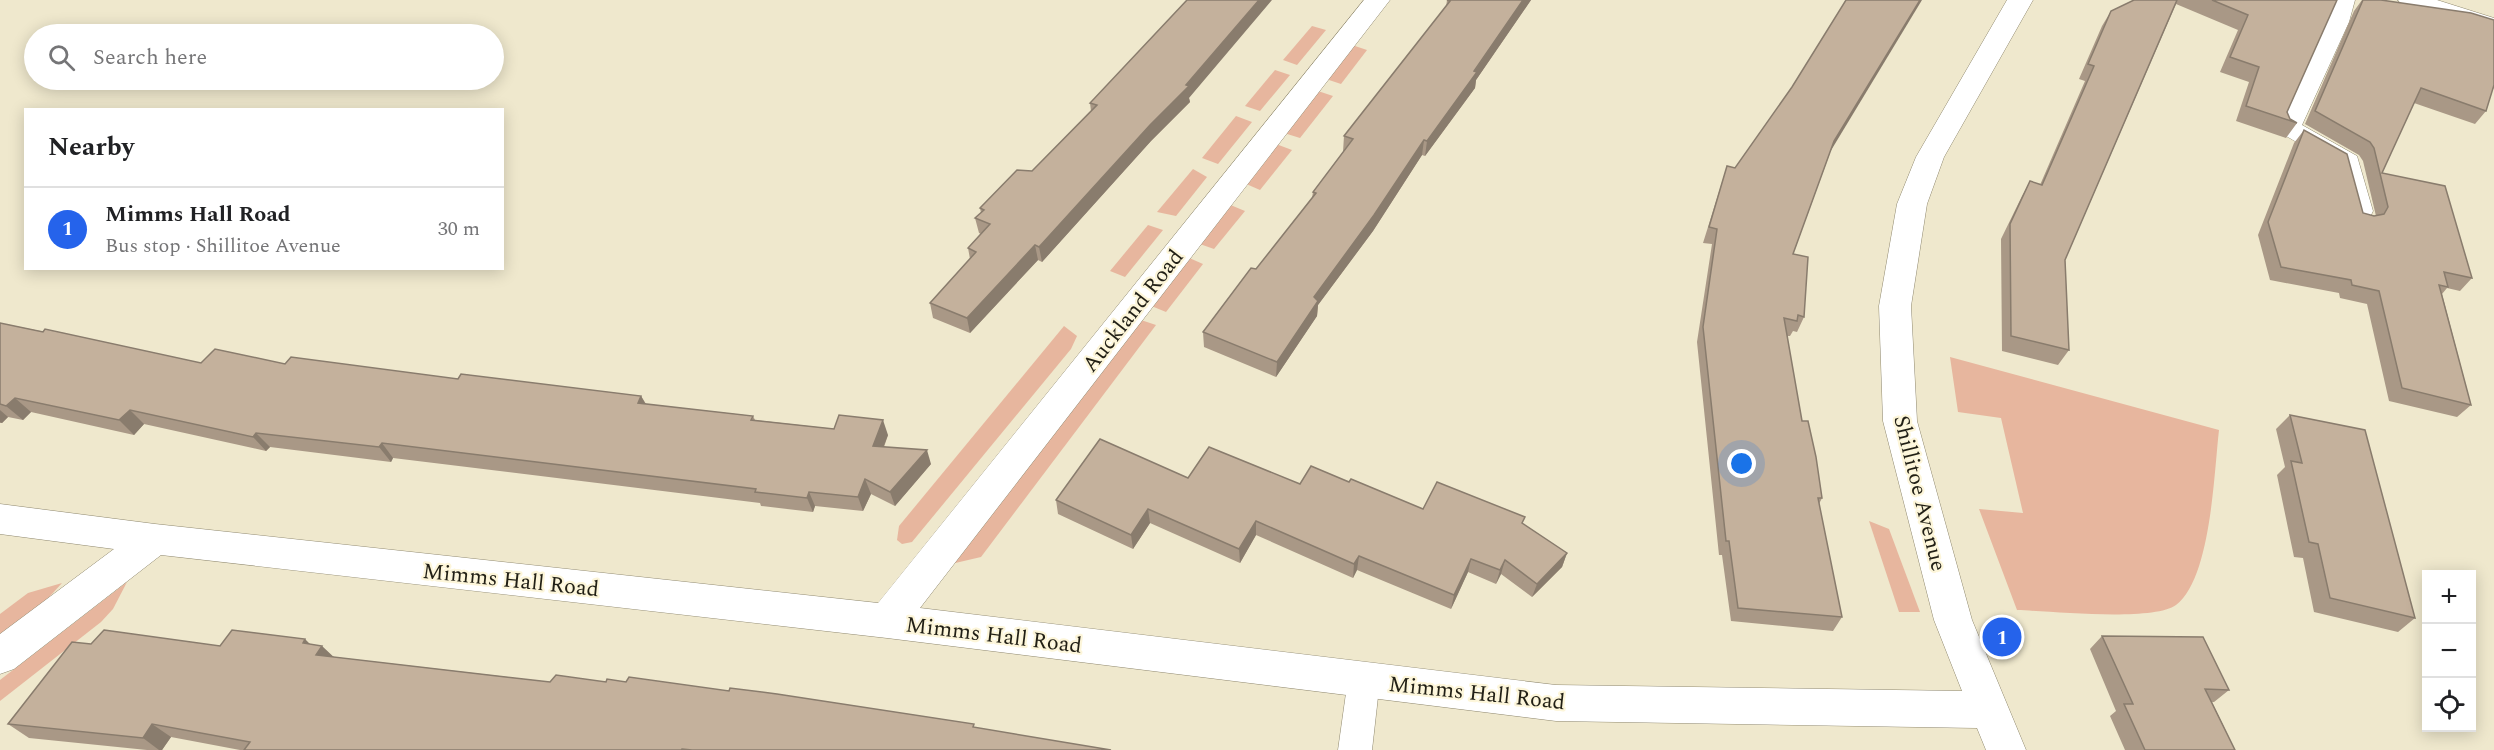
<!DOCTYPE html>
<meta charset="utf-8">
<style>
body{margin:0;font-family:Spectral,serif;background:#f6f6f6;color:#202124}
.controls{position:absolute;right:18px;bottom:18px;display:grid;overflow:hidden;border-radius:0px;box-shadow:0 3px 15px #0003}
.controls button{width:54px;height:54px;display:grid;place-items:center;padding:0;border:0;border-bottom:2px solid #e0e0e0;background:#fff;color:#202124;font:30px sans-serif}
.you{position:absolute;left:1742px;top:464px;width:21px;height:21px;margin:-15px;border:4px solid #fff;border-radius:50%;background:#1a73e8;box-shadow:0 0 0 9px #1a73e833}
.badge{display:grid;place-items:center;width:39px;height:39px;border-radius:50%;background:#2563eb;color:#fff;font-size:20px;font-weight:700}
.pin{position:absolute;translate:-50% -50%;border:3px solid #fff;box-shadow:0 2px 6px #0006}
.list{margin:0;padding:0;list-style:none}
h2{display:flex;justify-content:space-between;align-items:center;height:78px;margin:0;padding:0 24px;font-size:26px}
h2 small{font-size:20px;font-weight:400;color:#757577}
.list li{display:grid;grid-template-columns:39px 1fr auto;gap:18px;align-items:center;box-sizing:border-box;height:84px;padding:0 24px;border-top:2px solid #e0e0e0}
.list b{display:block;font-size:22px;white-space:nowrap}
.list p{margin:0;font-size:20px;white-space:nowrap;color:#757577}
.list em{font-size:20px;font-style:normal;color:#757577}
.icon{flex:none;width:33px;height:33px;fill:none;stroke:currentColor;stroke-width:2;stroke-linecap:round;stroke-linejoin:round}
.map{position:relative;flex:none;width:2494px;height:750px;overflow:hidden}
.search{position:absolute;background:#fff;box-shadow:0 3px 15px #0003;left:24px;top:24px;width:480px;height:66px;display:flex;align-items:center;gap:15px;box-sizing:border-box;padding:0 21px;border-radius:33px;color:#757577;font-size:22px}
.panel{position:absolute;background:#fff;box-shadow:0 3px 15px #0003;left:24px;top:108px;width:480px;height:162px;border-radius:0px}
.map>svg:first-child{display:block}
</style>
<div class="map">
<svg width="2494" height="750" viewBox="0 0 2494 750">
<rect width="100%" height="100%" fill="#efe8cd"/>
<g fill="#e7b69e">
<path d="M1312,26L1326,30L1297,65L1283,60Z"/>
<path d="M1352,45L1367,50L1341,84L1326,79Z"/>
<path d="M1275,70L1290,75L1260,111L1245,106Z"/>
<path d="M1318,91L1333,96L1300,138L1284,133Z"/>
<path d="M1236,116L1252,122L1218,164L1202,158Z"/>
<path d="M1276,144L1292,150L1260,190L1244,183Z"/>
<path d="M1193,169L1207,177L1176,216L1157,212Z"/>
<path d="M1228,204L1245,211L1214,249L1197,243Z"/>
<path d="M1148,225L1163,230L1125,277L1110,271Z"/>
<path d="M1187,257L1203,264L1166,312L1149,305Z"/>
<path d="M1138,319L1156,325L981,557L951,564Z"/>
<path d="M1064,326L1077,336L1071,349L912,542L902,544L897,540L899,526Z"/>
<path d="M1950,357L2219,430C2214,473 2211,579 2176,605C2153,622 2049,611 2017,610L1979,509L2023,513L2001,418L1958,412Z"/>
<path d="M1869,521L1889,529L1920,612H1899Z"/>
<path d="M127,582L113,609L101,622L0,701V680Z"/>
<path d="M62,583L41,606L0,636V614L28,593Z"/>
</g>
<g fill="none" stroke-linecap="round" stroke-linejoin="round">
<defs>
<g id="service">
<path d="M2335,0H2355L2349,22L2302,125L2357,156L2373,211L2370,217L2361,219L2352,217L2349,211L2338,166L2281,133L2278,128L2327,22Z"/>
<path d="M1364,664L1375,669L1380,679L1372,750H1338L1348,679L1353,669Z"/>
</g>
<g id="minor">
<path d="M1364,0H1390L920,608L1556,685L1962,691L1934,620L1883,421L1879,306L1897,204L1916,157L2007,0H2033L1944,157L1927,204L1911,306L1917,421L1972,620L2026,750H1986L1977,728L1556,721L887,638L161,555L14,669L0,674V634L114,549L0,534V504L155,524L878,603Z"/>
<path d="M2398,0H2437L2494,18V34L2402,5Z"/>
</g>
</defs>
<use href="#service" stroke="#8f886f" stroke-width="1"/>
<use href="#minor" stroke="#8f886f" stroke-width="1"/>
<use href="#service" fill="#fff" fill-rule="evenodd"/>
<use href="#minor" fill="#fff" fill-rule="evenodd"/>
</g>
<g fill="#a99886">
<path d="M1447,0H1531L1476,80L1475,88L1425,156L1422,155L1373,231L1318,305L1317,316L1276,377L1204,347L1203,332L1256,269L1312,198L1313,192L1343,152L1344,136L1446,7Z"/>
<path d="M2134,0H2337L2287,112L2290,119L2297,123L2286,138L2236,121L2249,82L2220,72L2238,30L2176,4L2065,260L2069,350L2058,365L2002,351L2001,239L2022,196L2030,181L2040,185L2085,81L2079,79L2102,26L2111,11Z"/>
<path d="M2362,0H2381L2494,20V89L2493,88L2486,111L2475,124L2414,103L2382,173L2472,278L2460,291L2447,288L2442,294L2471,405L2457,417L2389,401L2367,304L2340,298L2339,293L2270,280L2258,235L2294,143L2304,130L2363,213L2374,216H2376L2363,161L2359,155L2305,124L2354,11Z"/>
<path d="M1189,98L1190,102L1151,141L1042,262L1038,260L970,333L933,318L930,303L970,259L968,248L981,234L979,233L975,218L981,213L980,208L1032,171L1091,111L1090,103Z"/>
<path d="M1830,153L1793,254L1804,317L1797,332L1793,331L1790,336H1787L1802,421L1822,498L1819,504L1842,617L1833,631L1731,621L1722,555H1719L1697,342L1712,244L1703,243L1727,166L1735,168Z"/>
<path d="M0,323L201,363L285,364L641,396L646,404L753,416L755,420L888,435L884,447L931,464L895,506L871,494L863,511L815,506L813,512L761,506L760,503L393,458L391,462L270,447L266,451L144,424L134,435L31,412L23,420L8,417L2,423H0Z"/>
<path d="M2290,415L2415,618L2398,632L2314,612L2303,558L2294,557L2277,475L2285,467L2276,429Z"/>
<path d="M1188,478L1300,484L1349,482L1423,509L1523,524L1567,553L1562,567L1532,597L1501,574L1496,584L1468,572L1451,609L1357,570L1353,578L1256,535L1240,563L1150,523L1133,549L1058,514L1056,500Z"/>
<path d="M2102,636L2229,690L2214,702H2212L2235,750H2125L2110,716L2116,711L2090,649Z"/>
<path d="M91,644L220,646L310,644L334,657L550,682H606L975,728L1111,750H240L171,737L162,750H147L29,738L8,724Z"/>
</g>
<g fill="#897c6d">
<path d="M1259,0H1272L1189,98L1190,102L1151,141L1042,262L1039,247L1186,85Z"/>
<path d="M1523,0H1531L1476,80L1475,88L1425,156L1427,141Z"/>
<path d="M1920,0H1922L1827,157L1834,141Z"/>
<path d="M1424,140L1422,155L1373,231L1318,305L1317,316L1276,377L1277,362L1314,297Z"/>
<path d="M1035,245L1038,260L970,333L967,318Z"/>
<path d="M641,396L649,410L638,403Z"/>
<path d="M15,398L31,412L23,420L6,406Z"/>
<path d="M0,410L8,417L2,423L0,422Z"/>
<path d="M130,410L144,424L134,435L119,420Z"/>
<path d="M883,420L888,435L878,461L873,446Z"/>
<path d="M256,433L270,447L266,451L253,437Z"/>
<path d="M382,443L393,458L391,462L379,447Z"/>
<path d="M927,450L931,464L895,506L890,492Z"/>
<path d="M865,479L871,494L863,511L858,497Z"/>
<path d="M809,492L815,506L813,512L807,498Z"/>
<path d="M1148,509L1150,523L1133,549L1131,535Z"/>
<path d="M1256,521V535L1240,563L1239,549Z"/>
<path d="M1567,553L1562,567L1532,597L1537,584Z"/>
<path d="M1359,556L1357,570L1353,578L1354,564Z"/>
<path d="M1471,559L1468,572L1451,609L1454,595Z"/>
<path d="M1505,560L1501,574L1496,584L1500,570Z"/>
<path d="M305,639L318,652L322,646L337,660L331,669L303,643Z"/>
<path d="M152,724L171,737L162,750H159L143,738Z"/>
</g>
<g fill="#c4b19c" stroke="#897c6d" stroke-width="1.5">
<path d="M1187,0H1259L1186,85L1189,86L1150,125L1039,247L1035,245L967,318L930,303L976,252L968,248L990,224L975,218L984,210L980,208L1017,170L1032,171L1097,105L1090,103Z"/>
<path d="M1447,0H1523L1474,71L1477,72L1427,141L1424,140L1374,215L1314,297L1318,301L1277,362L1203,332L1251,268L1256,269L1316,193L1313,192L1353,139L1344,136L1450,1Z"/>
<path d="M1846,0H1920L1834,141L1793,254L1808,257L1804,317L1798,315L1797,321L1784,318L1802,421H1808L1816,457L1822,498H1818L1842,617L1738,608L1729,541H1726L1703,327L1717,229L1709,227L1727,166L1735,168L1792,87Z"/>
<path d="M2134,0H2177L2065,260L2069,350L2011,336L2010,224L2030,181L2042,185L2094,66L2088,64L2111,11Z"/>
<path d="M2212,0H2337L2287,112L2290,119L2297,123L2246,106L2259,67L2230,57L2248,15Z"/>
<path d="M2363,0H2381L2471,13L2494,20V85L2486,111L2421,88L2382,173L2445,186L2472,278L2444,272L2448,287L2439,285L2471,405L2402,388L2379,291L2352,285L2351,280L2281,267L2268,222L2304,130L2347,154L2363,213L2374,216L2384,214L2388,207L2374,148L2370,142L2315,111Z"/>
<path d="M0,323L43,332L45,329L201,363L215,349L285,364L291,357L458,379L461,374L641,396L638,403L753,416L751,420L834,429L839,415L883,420L873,446L927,450L890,492L865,479L858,497L809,492L807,498L755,492L756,489L382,443L379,447L256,433L253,437L130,410L119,420L15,398L6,406L0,404Z"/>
<path d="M2290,415L2365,430L2415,618L2330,598L2318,544L2309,542L2291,461L2302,463Z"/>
<path d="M1100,439L1188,478L1209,447L1300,484L1311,466L1349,482L1351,479L1423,509L1437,482L1525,517L1522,523L1567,553L1537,584L1505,560L1500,570L1471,559L1454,595L1359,556L1354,564L1256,521L1239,549L1148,509L1131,535L1056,500Z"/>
<path d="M104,630L220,646L232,630L305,639L303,643L322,646L316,655L550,682L556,675L606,682L607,679L626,682L629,677L729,691L730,688L777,694L974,724L973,727L1111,750H692L682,749L681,750H244L250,742L152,724L143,738L8,724L72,642L91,644Z"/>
<path d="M2102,636L2203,637L2229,690L2205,689L2235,750H2145L2124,704H2133Z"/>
</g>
<g text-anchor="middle" stroke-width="4.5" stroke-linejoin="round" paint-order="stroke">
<g font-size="22" fill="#211f15" stroke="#fdf6da">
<text transform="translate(1132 310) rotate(-52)" y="8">Auckland Road</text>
<text transform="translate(1921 493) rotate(76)" y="8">Shillitoe Avenue</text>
<text transform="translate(511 579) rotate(6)" y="8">Mimms Hall Road</text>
<text transform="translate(994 634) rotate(7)" y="8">Mimms Hall Road</text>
<text transform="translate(1477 692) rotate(6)" y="8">Mimms Hall Road</text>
</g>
</g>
</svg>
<div class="controls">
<button>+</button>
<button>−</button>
<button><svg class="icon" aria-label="locate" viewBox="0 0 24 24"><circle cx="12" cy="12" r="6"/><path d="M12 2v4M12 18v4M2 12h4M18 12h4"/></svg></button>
</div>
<div class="you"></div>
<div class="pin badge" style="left:2002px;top:637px">1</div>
<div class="search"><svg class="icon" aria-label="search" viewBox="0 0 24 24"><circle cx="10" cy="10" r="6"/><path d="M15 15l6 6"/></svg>Search here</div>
<section class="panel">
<h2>Nearby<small></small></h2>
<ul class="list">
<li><span class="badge">1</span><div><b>Mimms Hall Road</b><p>Bus stop · Shillitoe Avenue</p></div><em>30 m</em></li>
</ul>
</section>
</div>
